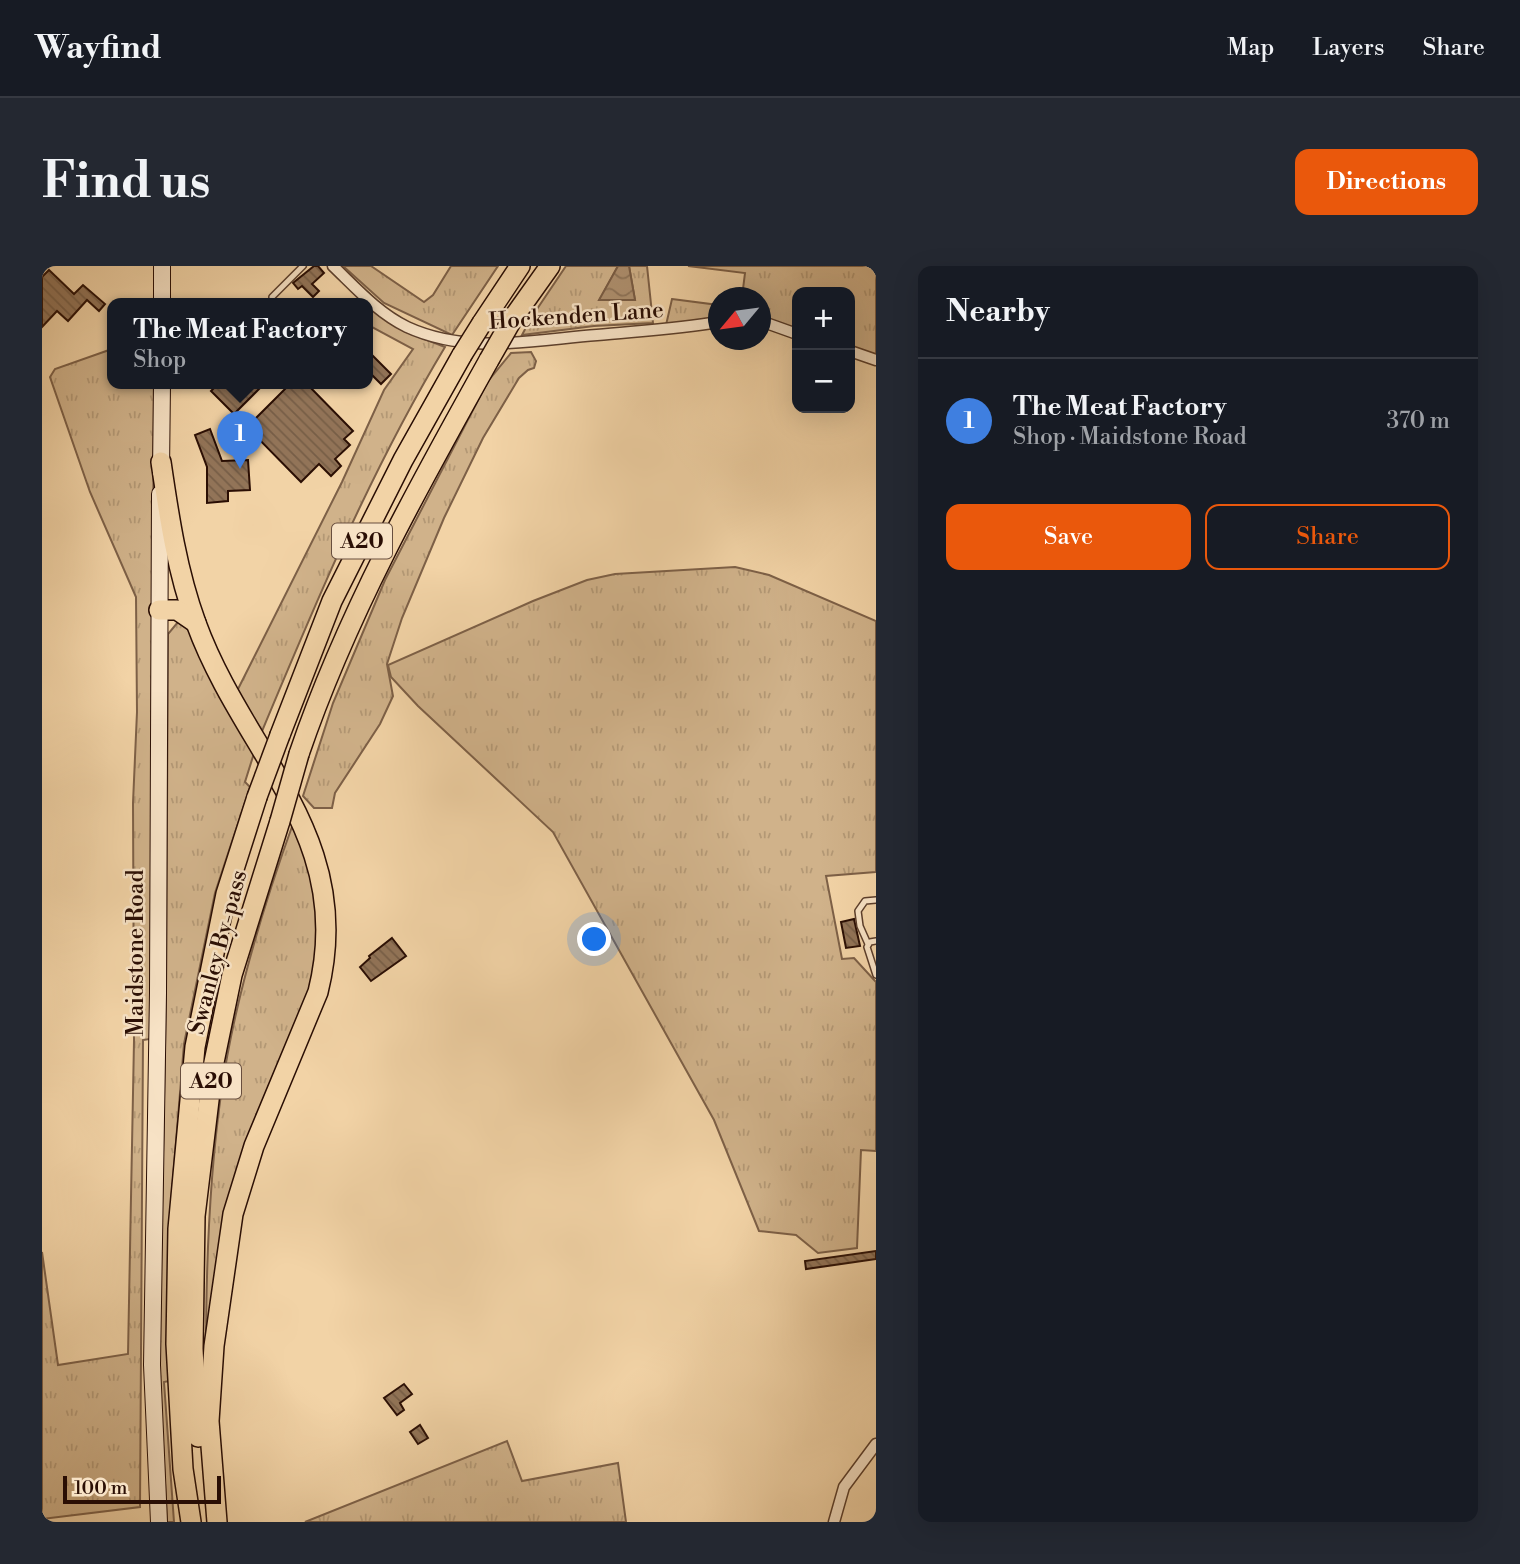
<!DOCTYPE html>
<meta charset="utf-8">
<style>
body{margin:0;font-family:"Libre Bodoni",serif;background:#242831;color:#f1f3f6}
.controls{position:absolute;right:21px;top:21px;display:grid;overflow:hidden;border-radius:14px;box-shadow:0 7px 28px #0002}
.controls button{width:63px;height:63px;display:grid;place-items:center;padding:0;border:0;border-bottom:2px solid #363941;background:#171b24;color:#f1f3f6;font:35px sans-serif}
.compass{position:absolute;left:666px;top:21px;width:63px;height:63px;border-radius:50%;background:#171b24;box-shadow:0 7px 28px #0002;rotate:241deg}
.scale{position:absolute;left:21px;bottom:18px;width:158px;box-sizing:border-box;padding-left:7px;border:4px solid #2a0e04;border-top:0;font-size:19px;line-height:24px;white-space:nowrap;color:#2a0e04;-webkit-text-stroke:5px #f7e2c5;paint-order:stroke}
.you{position:absolute;left:553px;top:674px;width:24px;height:24px;margin:-18px;border:5px solid #fff;border-radius:50%;background:#1a73e8;box-shadow:0 0 0 10px #1a73e833}
.badge{display:grid;place-items:center;width:46px;height:46px;border-radius:50%;background:#ea580c;color:#fff;font-size:23px;font-weight:700}
.pin{position:absolute;translate:-50% -58px;filter:drop-shadow(0 2px 4px #0008)}
.pin::after{content:'';position:absolute;top:37px;width:24px;height:21px;background:inherit;clip-path:polygon(0 0,100% 0,50% 100%)}
.popup{position:absolute;left:65px;top:32px;width:266px;height:91px;box-sizing:border-box;display:grid;place-content:center;border-radius:14px;background:#171b24;filter:drop-shadow(0 2px 5px #0005);font-size:23px;white-space:nowrap;color:#9ea1a6}
.popup b{font-size:26px;color:#f1f3f6}
.popup::after{content:'';position:absolute;left:50%;top:100%;margin-left:-14px;border:14px solid transparent;border-top-color:#171b24}
.list{margin:0;padding:0;list-style:none}
h2{display:flex;justify-content:space-between;align-items:center;height:91px;margin:0;padding:0 28px;font-size:30px}
h2 small{font-size:23px;font-weight:400;color:#9ea1a6}
.list li{display:grid;grid-template-columns:46px 1fr auto;gap:21px;align-items:center;box-sizing:border-box;height:126px;padding:0 28px;border-top:2px solid #363941}
.list b{display:block;font-size:26px;white-space:nowrap}
.list p{margin:0;font-size:23px;white-space:nowrap;color:#9ea1a6}
.list em{font-size:23px;font-style:normal;color:#9ea1a6}
.actions{display:flex;gap:14px;padding:21px 28px}
.actions a{flex:1;padding:16px 0;border:2px solid #ea580c;border-radius:14px;text-align:center;font-size:24px;color:#ea580c}
.actions .main{background:#ea580c;color:#fff}
.map{position:relative;flex:none;width:834px;height:1256px;overflow:hidden;border-radius:14px}
header{display:flex;align-items:center;gap:42px;box-sizing:border-box;height:98px;padding:0 35px;background:#171b24;border-bottom:2px solid #363941}
header strong{font-size:33px}
nav{display:flex;gap:38px;margin-inline-start:auto;font-size:24px}
.intro{display:flex;align-items:center;justify-content:space-between;box-sizing:border-box;height:168px;padding:0 42px}
h1{margin:0;font-size:49px}
.button{padding:18px 32px;border-radius:14px;background:#ea580c;color:#fff;font-size:24px;font-weight:700}
main{display:flex;gap:42px;padding:0 42px}
aside{flex:1;background:#171b24;border-radius:14px;box-shadow:0 7px 28px #0002}
.map>svg:first-child{display:block}
</style>
<header>
<strong>Wayfind</strong>
<nav><a>Map</a><a>Layers</a><a>Share</a></nav>
</header>
<div class="intro"><h1>Find us</h1><a class="button">Directions</a></div>
<main>
<div class="map">
<svg width="834" height="1256" viewBox="0 0 834 1256">
<defs>
<pattern id="grass-tufts" width="24" height="20" patternUnits="userSpaceOnUse" patternTransform="scale(1.75)"><rect width="24" height="20" fill="#d0b28a"/><path d="M3 7l-1-3M5 7V3M7 7l1-3M15 17l-1-3M17 17v-4M19 17l1-3" fill="none" stroke="#b39875"/></pattern>
<pattern id="water-waves" width="16" height="10" patternUnits="userSpaceOnUse" patternTransform="scale(1.75)"><rect width="16" height="10" fill="#ae906f"/><path d="M0 5q4-4 8 0t8 0" fill="none" stroke="#8e7459"/></pattern>
<pattern id="building-back-hatch" width="6" height="6" patternUnits="userSpaceOnUse" patternTransform="scale(1.75)"><rect width="6" height="6" fill="#927458"/><path d="M-1 5l2 2M0 0l6 6M5-1l2 2" fill="none" stroke="#775e47"/></pattern>
</defs>
<rect width="100%" height="100%" fill="#f2d3a6"/>
<filter id="stains"><feTurbulence type="fractalNoise" baseFrequency=".00286" numOctaves="4"/><feColorMatrix values="0 0 0 0 .2 0 0 0 0 .09 0 0 0 0 .02 0 0 0 .5 -.17"/></filter>
<radialGradient id="worn" r=".72"><stop offset=".6" stop-color="#630" stop-opacity="0"/><stop offset="1" stop-color="#630" stop-opacity=".3"/></radialGradient>
<g fill="url(#grass-tufts)" stroke="#7d6047" stroke-width="2">
<path d="M301,0H329L382,36L391,29L409,0H456L410,69L342,37Z"/>
<path d="M524,0H576L558,33L593,34L587,0H605L611,57L552,60L480,69L489,52Z"/>
<path d="M646,0H834V89L808,80V26H755V63L719,53L718,32L700,31L703,7Z"/>
<path d="M630,33L676,39V52L624,59Z"/>
<path d="M326,40L362,65L403,81C329,204 273,338 218,470L194,427L300,216L342,124L371,83L326,59Z"/>
<path d="M70,83V117H112L108,773L101,774L98,1241L0,1253V986L16,1099L86,1088L92,775L91,537L95,446L94,331L48,226L8,111L13,103Z"/>
<path d="M489,86L494,95L492,102L486,104L477,112L441,172L402,252L360,352L345,398L351,430L338,458L293,527L290,542H272L261,530L291,437L343,314L446,115L469,87Z"/>
<path d="M693,301L727,309L834,355V606L784,610L800,693L812,692L834,716V885L819,884L815,982L776,987L754,969L717,965L672,854L511,566L376,440L349,411L346,399L491,335L545,314L573,308Z"/>
<path d="M136,356L148,360L213,484L203,516L208,521L173,627L142,778L129,937L127,1115L122,1116L132,1256H125L117,1100L124,728L126,368Z"/>
<path d="M252,555L272,614L278,663L272,712L233,813L164,1084C164,998 167,914 179,828C192,736 220,643 252,555Z"/>
<path d="M465,1175L480,1215L576,1197L584,1256H263Z"/>
</g>
<path fill="url(#water-waves)" stroke="#795c44" stroke-width="2" d="M576,0H587L593,34H557Z"/>
<g fill="url(#building-back-hatch)" stroke="#2a0e04" stroke-width="2">
<path d="M272,0H276L282,7L270,18L277,25L271,31L260,20L256,23L251,17Z"/>
<path d="M7,4L32,28L41,19L63,38L57,45L45,34L26,55L15,45L0,61V11Z"/>
<path d="M326,85L349,108L339,118L326,105Z"/>
<path d="M177,117H223L192,148L169,125Z"/>
<path d="M249,117H264L311,165L302,173L308,179L293,193L299,200L289,210L277,198L259,216L205,161Z"/>
<path d="M168,163L180,195L206,194L208,224L186,225V235L165,237V201L153,169Z"/>
<path d="M812,653L818,680L804,682L799,656Z"/>
<path d="M350,672L364,690L329,715L318,701L328,692L327,690Z"/>
<path d="M834,985V993L764,1003L763,995Z"/>
<path d="M362,1118L370,1128L358,1137L362,1144L355,1149L342,1132Z"/>
<path d="M378,1159L386,1172L376,1178L368,1166Z"/>
</g>
<g fill="none" stroke-linecap="round" stroke-linejoin="round">
<defs>
<g id="service">
<path d="M231,37L230,31L261,0"/>
<path d="M834,675L828,676L825,681L834,709"/>
<path d="M826,678L818,660L816,645L823,635L834,634"/>
</g>
<g id="minor">
<path d="M291,0C314,22 336,47 365,61C426,89 491,74 555,69C596,65 636,63 676,56"/>
<path d="M718,58H727L755,68"/>
<path d="M808,85L834,94"/>
<path d="M792,1256L802,1221L834,1178"/>
</g>
<g id="secondary">
<path d="M120,37V0"/>
<path d="M119,206L120,117"/>
<path d="M117,1256L110,1099L116,727L118,228"/>
</g>
<g id="trunk">
<path d="M471,52L508,0"/>
<path d="M440,57L478,0"/>
<path d="M119,196C127,251 135,305 154,357C202,489 315,571 276,726L212,880L191,948L172,1080L167,1155L175,1256"/>
<path d="M117,344H135L154,357"/>
<path d="M238,469L290,335L361,194L420,89"/>
<path d="M257,488C304,350 376,221 447,94"/>
<path d="M156,1171L151,1083L153,950L171,801L190,709L238,555"/>
<path d="M149,1256L141,1203L134,1078L136,963L153,781L184,628L215,531"/>
</g>
</defs>
<use href="#service" stroke="#5c3f2c" stroke-width="8"/>
<use href="#minor" stroke="#5c3f2c" stroke-width="13"/>
<use href="#secondary" stroke="#2a0e04" stroke-width="18"/>
<use href="#trunk" stroke="#2a0e04" stroke-width="22"/>
<use href="#service" stroke="#f7e2c5" stroke-width="5"/>
<use href="#minor" stroke="#f7e2c5" stroke-width="10"/>
<use href="#secondary" stroke="#f7e2c5" stroke-width="16"/>
<use href="#trunk" stroke="#f2d3a6" stroke-width="19"/>
<defs>
<g id="trunk-bridge">
<path d="M420,89L440,57"/>
<path d="M447,94L471,52"/>
<path d="M215,531L238,469"/>
<path d="M238,555L257,488"/>
</g>
</defs>
<use href="#trunk-bridge" stroke="#2a0e04" stroke-width="22" stroke-linecap="butt"/>
<use href="#trunk-bridge" stroke="#f2d3a6" stroke-width="19"/>
</g>
<g text-anchor="middle" stroke-width="5" stroke-linejoin="round" paint-order="stroke">
<g fill="#f7e2c5" stroke="#684e3e" stroke-width="2">
<rect x="290" y="257.5" width="60" height="35" rx="5"/>
<rect x="139" y="797.5" width="60" height="35" rx="5"/>
</g>
<g font-size="21" font-weight="bold" fill="#2a0e04">
<text x="320" y="282">A20</text>
<text x="169" y="822">A20</text>
</g>
<g font-size="23" fill="#2a0e04" stroke="#f7e2c5">
<text transform="translate(534 49) rotate(-4)" y="8">Hockenden Lane</text>
<text transform="translate(175 686) rotate(-75)" y="8">Swanley By-pass</text>
<text transform="translate(93 687) rotate(-90)" y="8">Maidstone Road</text>
</g>
</g>
<rect width="100%" height="100%" filter="url(#stains)"/>
<rect width="100%" height="100%" fill="url(#worn)"/>
</svg>
<div class="controls">
<button>+</button>
<button>−</button>
</div>
<svg class="compass" viewBox="-18 -18 36 36"><path d="M0-13l5 13h-10z" fill="#e53935"/><path d="M0 13l5-13h-10z" fill="#9ea1a6"/></svg>
<div class="scale">100 m</div>
<div class="you"></div>
<div class="pin badge" style="left:198px;top:203px;background:#3f7fe0">1</div>
<div class="popup"><b>The Meat Factory</b>Shop</div>
</div>
<aside>
<h2>Nearby<small></small></h2>
<ul class="list">
<li><span class="badge" style="background:#3f7fe0">1</span><div><b>The Meat Factory</b><p>Shop · Maidstone Road</p></div><em>370 m</em></li>
</ul>
<div class="actions"><a class="main">Save</a><a>Share</a></div>
</aside>
</main>
